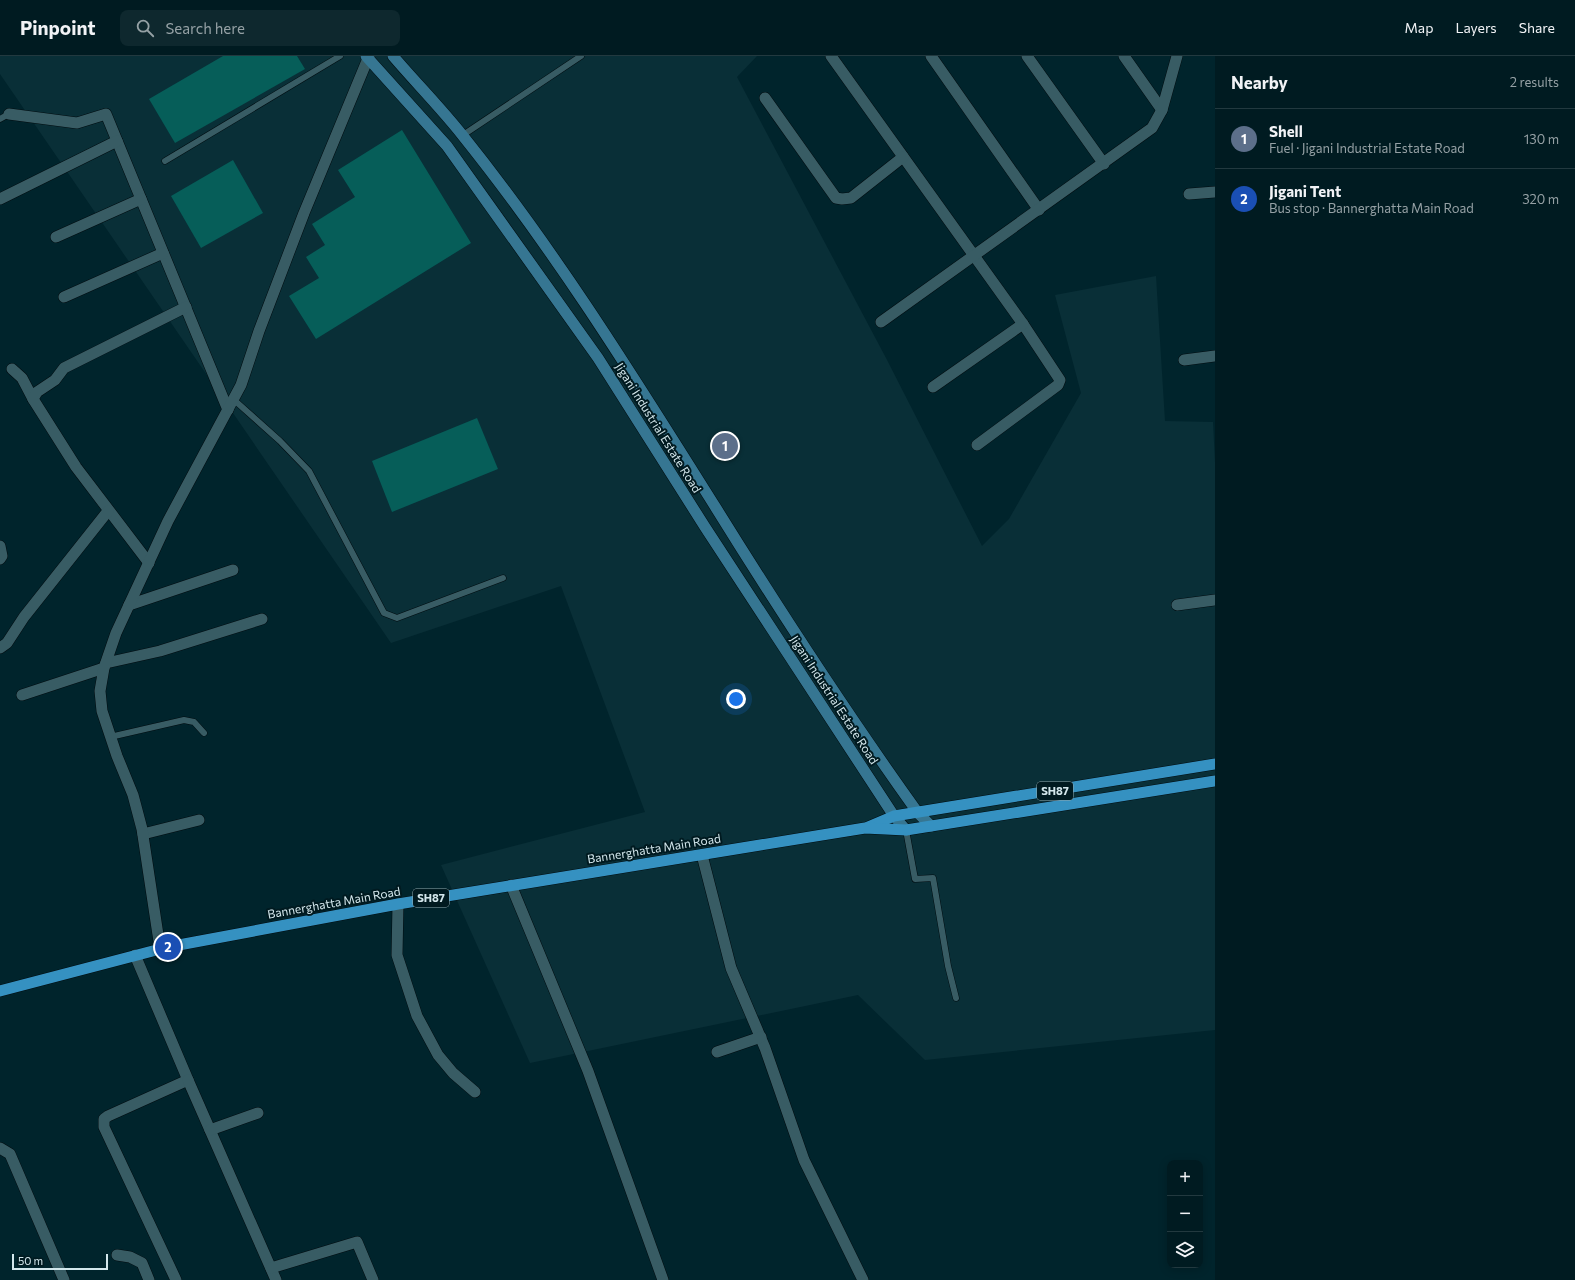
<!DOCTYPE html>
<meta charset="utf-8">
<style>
body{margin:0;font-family:Commissioner,sans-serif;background:#0e282e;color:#f1f3f6}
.controls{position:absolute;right:12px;bottom:12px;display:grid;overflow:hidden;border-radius:8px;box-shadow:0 2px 10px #0003}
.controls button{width:36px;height:36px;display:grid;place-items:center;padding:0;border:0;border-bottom:1px solid #22393f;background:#001b21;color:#f1f3f6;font:20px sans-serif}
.scale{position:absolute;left:12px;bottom:10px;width:96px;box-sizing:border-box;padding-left:4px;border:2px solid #d3e7ec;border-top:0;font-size:11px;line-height:14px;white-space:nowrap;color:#d3e7ec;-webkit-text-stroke:3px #001a20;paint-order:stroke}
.you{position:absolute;left:736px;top:643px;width:14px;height:14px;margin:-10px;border:3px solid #fff;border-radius:50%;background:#1a73e8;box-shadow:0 0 0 6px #1a73e833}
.badge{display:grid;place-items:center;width:26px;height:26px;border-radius:50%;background:#2563eb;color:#fff;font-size:13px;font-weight:700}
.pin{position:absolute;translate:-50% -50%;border:2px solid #fff;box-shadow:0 1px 4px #0006}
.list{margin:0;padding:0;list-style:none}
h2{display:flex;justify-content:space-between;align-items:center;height:52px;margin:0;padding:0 16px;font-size:17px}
h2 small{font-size:13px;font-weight:400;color:#95a1a5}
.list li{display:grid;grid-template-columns:26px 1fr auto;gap:12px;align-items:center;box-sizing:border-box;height:60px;padding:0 16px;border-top:1px solid #22393f}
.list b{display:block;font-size:15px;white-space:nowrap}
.list p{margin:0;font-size:13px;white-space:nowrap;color:#95a1a5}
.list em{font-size:13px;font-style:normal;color:#95a1a5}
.icon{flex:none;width:22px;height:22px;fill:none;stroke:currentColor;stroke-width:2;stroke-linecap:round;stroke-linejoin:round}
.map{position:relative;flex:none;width:1215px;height:1224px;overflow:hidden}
header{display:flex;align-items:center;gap:24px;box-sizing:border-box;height:56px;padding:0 20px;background:#001b21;border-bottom:1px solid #22393f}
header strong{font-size:19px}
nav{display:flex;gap:22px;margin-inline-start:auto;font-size:14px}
.search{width:280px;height:36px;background:#0e282e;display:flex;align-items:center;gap:10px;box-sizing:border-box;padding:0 14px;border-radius:8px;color:#95a1a5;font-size:15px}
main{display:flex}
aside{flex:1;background:#001b21}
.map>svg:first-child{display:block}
</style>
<header>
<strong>Pinpoint</strong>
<div class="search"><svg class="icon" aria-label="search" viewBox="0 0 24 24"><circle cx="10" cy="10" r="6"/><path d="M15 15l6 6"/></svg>Search here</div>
<nav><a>Map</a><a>Layers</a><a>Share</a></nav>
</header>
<main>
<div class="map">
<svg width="1215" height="1224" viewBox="0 0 1215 1224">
<rect width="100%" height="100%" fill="#00242c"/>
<path fill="#092f37" d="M0,0H757L737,21L886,302L982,490L1009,463L1081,337L1055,239L1156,220L1165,365L1213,366L1215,406V974L925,1004L858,939L530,1007L441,809L645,756L561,530L391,587L0,18Z"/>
<g fill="#065e59">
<path d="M223,0H297L305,13L175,87L149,43Z"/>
<path d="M402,74L471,187L316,283L289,240L319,222L306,201L325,189L312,168L355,141L338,114Z"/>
<path d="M233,104L263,157L201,192L171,140Z"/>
<path d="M477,362L498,413L392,456L372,405Z"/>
</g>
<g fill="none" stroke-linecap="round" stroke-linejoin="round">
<defs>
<g id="service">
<path d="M0,63L9,58"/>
<path d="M463,79L581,0"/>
<path d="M165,105L340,0"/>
<path d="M233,343L280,385L309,415L384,557L397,562L503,522"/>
<path d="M110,681L184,664L194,666L204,677"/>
<path d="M906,774L915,823L933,822L948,910L956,942"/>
</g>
<g id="minor">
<path d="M831,0L1023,268L1060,324L1058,329L977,389"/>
<path d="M931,0L1039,154"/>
<path d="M1027,0L1104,108"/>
<path d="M1124,0L1162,54"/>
<path d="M765,42L836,142L842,143L851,142L903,101"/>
<path d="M9,58L77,67L106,58L228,354"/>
<path d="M1189,138L1215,136"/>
<path d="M0,143L117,85"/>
<path d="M56,181L141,143"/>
<path d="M64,241L163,197"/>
<path d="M881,266L1152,72L1162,54L1177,0"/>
<path d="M1184,304L1215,300"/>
<path d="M12,313L22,322L33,343"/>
<path d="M933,331L1023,268"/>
<path d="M0,490L2,500L0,503"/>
<path d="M149,507L76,411L33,343L37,336L55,324L64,312L186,251"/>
<path d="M129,549L233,514"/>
<path d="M1177,549L1215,544"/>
<path d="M0,592L7,587L24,561L108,455"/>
<path d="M106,607L160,595L262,563"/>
<path d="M22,639L104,612"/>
<path d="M143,778L199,764"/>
<path d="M702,799L731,912L765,992L804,1104L863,1224"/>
<path d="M511,829L588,1015L663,1224"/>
<path d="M398,848L397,899L417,960L438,999L453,1017L475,1036"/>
<path d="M160,892L142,773L133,739L117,700L102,655L100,635L104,612L116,577L168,465L241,329L259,275L304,157L369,0"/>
<path d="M135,899L188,1024L108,1060L104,1063V1071L176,1224"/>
<path d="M717,996L761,981"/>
<path d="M188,1024L276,1224"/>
<path d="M210,1074L258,1057"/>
<path d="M0,1092L10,1098L64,1224"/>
<path d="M117,1199L130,1201L142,1207L149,1224"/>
<path d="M271,1212L357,1186L373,1224"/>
</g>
<g id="secondary">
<path d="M366,0L447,90L598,302L705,471L894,760L906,774"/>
<path d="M393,0C416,27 441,52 463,80C557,197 636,325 716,452C780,555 847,658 918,757L931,770"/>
</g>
<g id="primary">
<path d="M868,771L894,760L1215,708"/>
<path d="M0,935L168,891L398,848L865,772L906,774L1215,725"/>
</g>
</defs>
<use href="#service" stroke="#000c10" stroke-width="7"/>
<use href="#minor" stroke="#000c10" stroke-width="12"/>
<use href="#secondary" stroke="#000c10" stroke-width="12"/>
<use href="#primary" stroke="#000c10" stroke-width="12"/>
<use href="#service" stroke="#385c64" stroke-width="6"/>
<use href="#minor" stroke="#385c64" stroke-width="11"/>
<use href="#secondary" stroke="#367692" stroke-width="11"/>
<use href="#primary" stroke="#3591c1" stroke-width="11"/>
</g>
<g text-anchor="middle" stroke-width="4" stroke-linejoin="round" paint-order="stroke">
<g fill="#001a20" stroke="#94aaaf" stroke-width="1">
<rect x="1037" y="726" width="36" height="18" rx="3"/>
<rect x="413" y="833" width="36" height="18" rx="3"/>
</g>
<g font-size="11" font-weight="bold" fill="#d3e7ec">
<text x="1055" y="739">SH87</text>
<text x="431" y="846">SH87</text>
</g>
<g font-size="12" fill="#d3e7ec" stroke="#001a20">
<text transform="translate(658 372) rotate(58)" y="4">Jigani Industrial Estate Road</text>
<text transform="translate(834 644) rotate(57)" y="4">Jigani Industrial Estate Road</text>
<text transform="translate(654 793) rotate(-9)" y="4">Bannerghatta Main Road</text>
<text transform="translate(334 847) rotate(-10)" y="4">Bannerghatta Main Road</text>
</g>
</g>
</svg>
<div class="controls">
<button>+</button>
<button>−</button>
<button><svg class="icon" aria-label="layers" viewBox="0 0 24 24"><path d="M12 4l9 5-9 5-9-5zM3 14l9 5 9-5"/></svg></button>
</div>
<div class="scale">50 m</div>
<div class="you"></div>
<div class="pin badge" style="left:725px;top:390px;background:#5c6f8a">1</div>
<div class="pin badge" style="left:168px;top:891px;background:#1a4fb4">2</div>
</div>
<aside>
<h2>Nearby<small>2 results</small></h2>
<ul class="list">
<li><span class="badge" style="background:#5c6f8a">1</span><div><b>Shell</b><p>Fuel · Jigani Industrial Estate Road</p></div><em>130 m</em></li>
<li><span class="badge" style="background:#1a4fb4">2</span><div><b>Jigani Tent</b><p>Bus stop · Bannerghatta Main Road</p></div><em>320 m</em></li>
</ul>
</aside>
</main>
